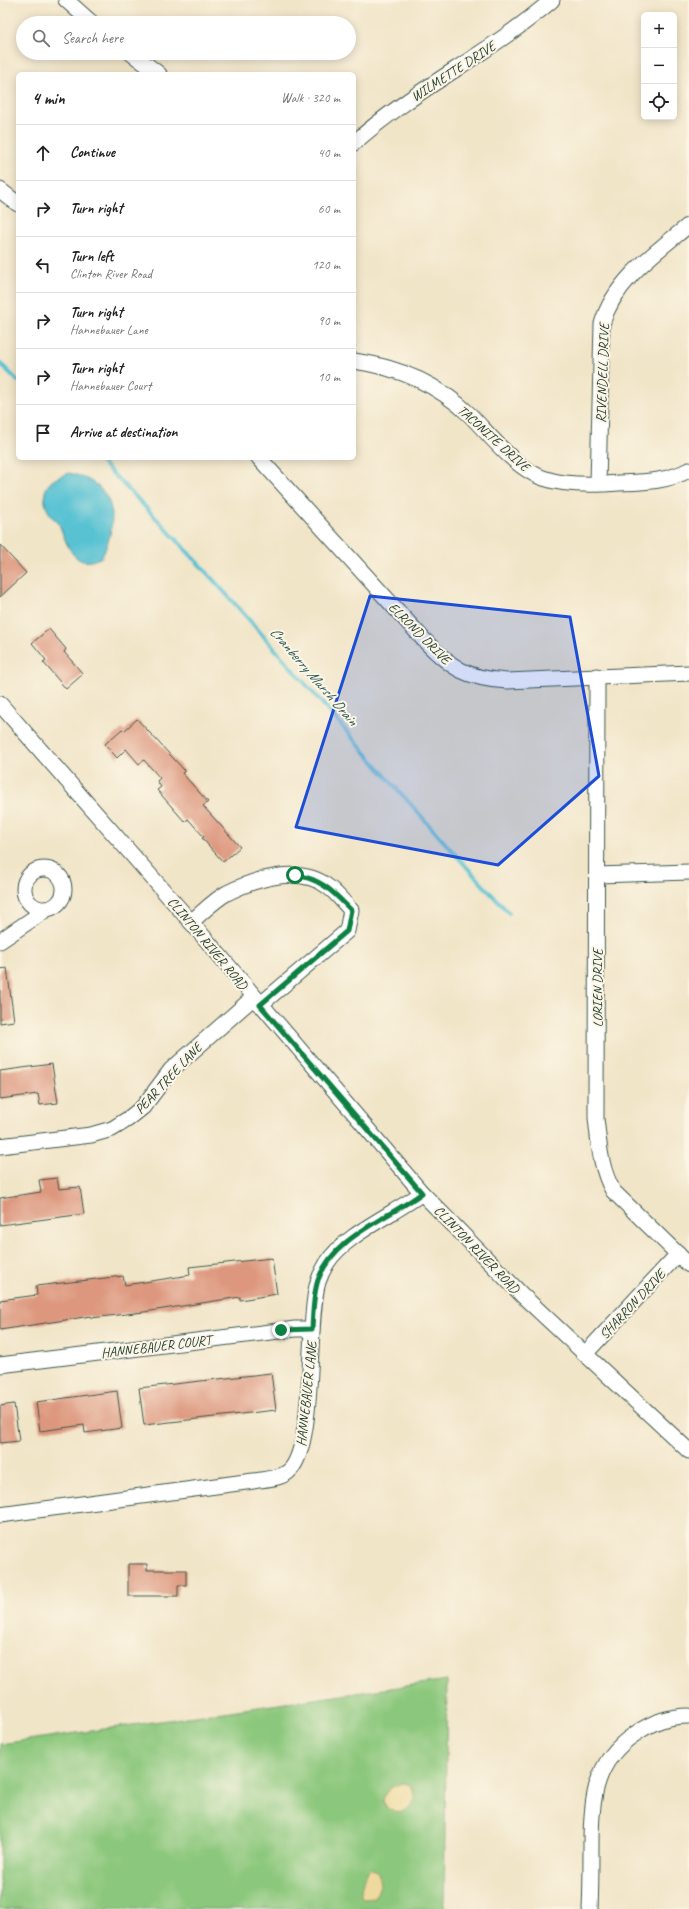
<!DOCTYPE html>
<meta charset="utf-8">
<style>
body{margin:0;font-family:Caveat,sans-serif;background:#f2f2f2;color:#222}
.controls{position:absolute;right:12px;top:12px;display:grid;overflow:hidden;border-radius:6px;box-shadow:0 2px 10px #0003}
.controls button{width:36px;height:36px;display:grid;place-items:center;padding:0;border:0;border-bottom:1px solid #e0e0e0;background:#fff;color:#222;font:20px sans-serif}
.stop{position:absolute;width:12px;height:12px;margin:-9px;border:3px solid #0b8043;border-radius:50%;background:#fff}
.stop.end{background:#0b8043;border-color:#fff;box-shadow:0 1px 4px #0008}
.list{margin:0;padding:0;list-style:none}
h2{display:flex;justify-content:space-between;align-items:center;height:52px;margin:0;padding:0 16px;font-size:17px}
h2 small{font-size:13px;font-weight:400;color:#767676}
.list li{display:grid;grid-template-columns:26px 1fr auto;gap:12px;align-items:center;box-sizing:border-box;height:56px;padding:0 16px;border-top:1px solid #e0e0e0}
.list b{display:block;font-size:15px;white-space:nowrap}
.list p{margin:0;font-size:13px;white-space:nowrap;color:#767676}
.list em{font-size:13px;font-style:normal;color:#767676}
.icon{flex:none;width:22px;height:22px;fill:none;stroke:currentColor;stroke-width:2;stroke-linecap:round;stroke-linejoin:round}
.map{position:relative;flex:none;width:689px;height:1909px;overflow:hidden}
.search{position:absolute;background:#fff;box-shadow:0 2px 10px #0003;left:16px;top:16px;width:340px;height:44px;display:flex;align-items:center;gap:10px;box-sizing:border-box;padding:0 14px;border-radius:22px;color:#767676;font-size:15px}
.panel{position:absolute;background:#fff;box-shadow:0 2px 10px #0003;left:16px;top:72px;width:340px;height:388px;border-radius:6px}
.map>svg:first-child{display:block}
</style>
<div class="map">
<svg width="689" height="1909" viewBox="0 0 689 1909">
<rect width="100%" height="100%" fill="#fcf5e5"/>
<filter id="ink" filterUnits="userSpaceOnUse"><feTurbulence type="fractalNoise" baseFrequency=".025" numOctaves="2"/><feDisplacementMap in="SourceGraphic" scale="8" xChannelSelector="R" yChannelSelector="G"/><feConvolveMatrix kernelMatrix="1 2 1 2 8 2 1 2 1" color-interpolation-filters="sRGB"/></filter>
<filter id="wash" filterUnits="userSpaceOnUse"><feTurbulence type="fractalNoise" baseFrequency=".012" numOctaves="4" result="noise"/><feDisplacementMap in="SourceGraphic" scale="16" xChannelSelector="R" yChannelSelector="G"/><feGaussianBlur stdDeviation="0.9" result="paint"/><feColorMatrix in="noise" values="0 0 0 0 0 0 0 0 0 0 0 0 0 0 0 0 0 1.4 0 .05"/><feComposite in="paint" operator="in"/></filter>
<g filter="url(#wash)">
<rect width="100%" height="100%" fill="#f1e5c8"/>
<path fill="#8bc77c" stroke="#558258" d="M447,1680L444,1909H0V1744Z"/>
<g fill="#eeda9e" stroke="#868c69">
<path d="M404,1783L410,1785C422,1801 405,1818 388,1809L383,1801C385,1789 394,1785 404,1783Z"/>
<path d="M370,1868L378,1872L380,1885L375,1898L364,1899L361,1896C360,1891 364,1877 366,1872Z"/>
</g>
<path fill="#58c2d3" stroke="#3c8084" d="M69,473C116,484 120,518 102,557C72,573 67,542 58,522C47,515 39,496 49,484C54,478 62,476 69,473Z"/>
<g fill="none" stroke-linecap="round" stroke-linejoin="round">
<g stroke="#58c2d3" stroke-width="4">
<path d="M0,363L18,381"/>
<path d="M97,458C243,602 369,764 509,913"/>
</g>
</g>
<g id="blocks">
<g fill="#dd977e">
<path d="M0,545L26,573L0,597Z"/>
<path d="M49,629L66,649L64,652L83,674L66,689L43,662L46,660L32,643Z"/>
<path d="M137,719L185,771L182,773L208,802L203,806L240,847L223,862L202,838L204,837L188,819L185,822L157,790L161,787L157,781L160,778L144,760L139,764L126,749L117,758L105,744L122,729L124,731Z"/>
<path d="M7,968L14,1021L0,1023V969Z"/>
<path d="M52,1064L58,1103L40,1105L38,1094L0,1099V1071Z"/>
<path d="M57,1178L59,1189L80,1187L84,1214L0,1225V1198L41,1192L39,1180Z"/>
<path d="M272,1258L277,1294L240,1300V1297L144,1312L91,1318V1316L0,1330V1300L37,1295L36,1286L123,1276L125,1285L190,1275L189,1267Z"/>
<path d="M271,1373L276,1410L144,1425L139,1388Z"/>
<path d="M117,1391L122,1428L85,1433L84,1425L40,1431L36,1402Z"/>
<path d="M14,1404L19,1441L0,1443V1406Z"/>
<path d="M128,1564H147V1570H186V1585H178V1596H128Z"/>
</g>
</g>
</g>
<g filter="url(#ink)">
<use href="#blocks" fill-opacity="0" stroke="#3e564a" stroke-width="1"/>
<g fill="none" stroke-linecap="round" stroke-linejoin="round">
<defs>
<g id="minor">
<path d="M66,0L92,23"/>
<path d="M131,53L159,74"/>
<path d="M354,143C415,88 490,54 552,0"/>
<path d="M0,190L18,204"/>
<path d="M354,361C397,367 438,384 470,415C490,435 516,469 543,478C566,486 595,485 619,483C644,482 666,482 689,470"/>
<path d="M259,458L425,641C451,668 468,679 507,681L689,673"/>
<path d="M598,484L602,324C614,281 656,252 689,225"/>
<path d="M597,676L596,1118C599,1144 600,1167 613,1191L689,1265"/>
<path d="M0,704L191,922L422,1193L522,1295L689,1451"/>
<circle cx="44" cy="889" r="20"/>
<path d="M598,875L689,872"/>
<path d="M191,922C202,913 214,900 227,893C255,879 299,865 327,886C336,892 343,902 351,910L347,931L260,1005"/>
<path d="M0,941L47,909"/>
<path d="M0,1146L91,1135L112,1129L128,1119L143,1107L171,1070L254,997"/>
<path d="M585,1354L678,1254"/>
<path d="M0,1365L295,1329H312"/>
<path d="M0,1515L253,1481C265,1479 279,1479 288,1472C317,1448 306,1322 318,1282C320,1276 324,1268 327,1263C344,1235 396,1213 422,1193"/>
<path d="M590,1909C591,1888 591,1866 591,1845C591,1800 594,1761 635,1734C652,1722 668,1716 689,1716"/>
</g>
</defs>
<use href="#minor" stroke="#3e564a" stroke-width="17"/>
<use href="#minor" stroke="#fff" stroke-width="15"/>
</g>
</g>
<g fill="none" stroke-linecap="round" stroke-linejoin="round" filter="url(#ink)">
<path stroke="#0b8043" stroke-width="5" d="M281,1330L312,1329C313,1313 313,1295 318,1280C334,1236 388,1219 422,1193L260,1005L347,931L351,910C333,892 322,879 295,875"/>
</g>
<path fill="#1d4ed8" fill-opacity="0.2" stroke="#1d4ed8" stroke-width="3" stroke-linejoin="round" d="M370,596L570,617L599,776L498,865L296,827Z"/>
<g text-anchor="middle" stroke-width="4" stroke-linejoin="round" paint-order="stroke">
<g font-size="14" fill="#1f3d34" stroke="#fcf5e5">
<text transform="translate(453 71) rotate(-33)" y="5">WILMETTE DRIVE</text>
<text transform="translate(602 373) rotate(-88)" y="5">RIVENDELL DRIVE</text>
<text transform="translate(494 438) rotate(42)" y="5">TACONITE DRIVE</text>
<text transform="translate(420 633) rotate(45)" y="5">ELROND DRIVE</text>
<text transform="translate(208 943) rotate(50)" y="5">CLINTON RIVER ROAD</text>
<text transform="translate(597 988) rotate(-90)" y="5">LORIEN DRIVE</text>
<text transform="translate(168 1078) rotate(-47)" y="5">PEAR TREE LANE</text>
<text transform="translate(477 1249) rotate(46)" y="5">CLINTON RIVER ROAD</text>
<text transform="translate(632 1304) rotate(-47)" y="5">SHARRON DRIVE</text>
<text transform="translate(156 1346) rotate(-7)" y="5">HANNEBAUER COURT</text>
<text transform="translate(306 1394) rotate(-84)" y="5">HANNEBAUER LANE</text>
</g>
<g font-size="15" font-style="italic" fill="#2d5e5c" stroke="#fcf5e5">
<text transform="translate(314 676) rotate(49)" y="5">Cranberry Marsh Drain</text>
</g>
</g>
</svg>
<div class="controls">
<button>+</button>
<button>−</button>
<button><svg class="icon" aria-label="locate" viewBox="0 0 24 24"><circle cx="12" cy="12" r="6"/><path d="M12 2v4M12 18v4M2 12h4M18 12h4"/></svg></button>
</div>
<div class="stop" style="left:295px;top:875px"></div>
<div class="stop end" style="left:281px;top:1330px"></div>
<div class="search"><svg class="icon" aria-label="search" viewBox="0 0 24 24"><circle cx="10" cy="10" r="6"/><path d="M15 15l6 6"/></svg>Search here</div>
<section class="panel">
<h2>4 min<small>Walk · 320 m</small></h2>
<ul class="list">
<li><svg class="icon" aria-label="ahead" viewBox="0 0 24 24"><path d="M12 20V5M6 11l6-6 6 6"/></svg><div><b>Continue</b></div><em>40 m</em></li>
<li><svg class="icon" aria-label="right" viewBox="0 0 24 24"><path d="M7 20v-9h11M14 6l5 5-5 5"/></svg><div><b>Turn right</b></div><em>60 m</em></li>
<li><svg class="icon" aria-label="left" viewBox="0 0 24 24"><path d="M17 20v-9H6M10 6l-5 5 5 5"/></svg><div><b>Turn left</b><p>Clinton River Road</p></div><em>120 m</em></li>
<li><svg class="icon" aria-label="right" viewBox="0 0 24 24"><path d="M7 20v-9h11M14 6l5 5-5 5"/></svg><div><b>Turn right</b><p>Hannebauer Lane</p></div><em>90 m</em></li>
<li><svg class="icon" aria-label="right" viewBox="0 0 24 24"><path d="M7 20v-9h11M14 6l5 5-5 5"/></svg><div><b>Turn right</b><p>Hannebauer Court</p></div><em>10 m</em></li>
<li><svg class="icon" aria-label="arrive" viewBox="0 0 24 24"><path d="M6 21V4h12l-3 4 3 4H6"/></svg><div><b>Arrive at destination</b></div></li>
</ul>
</section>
</div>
